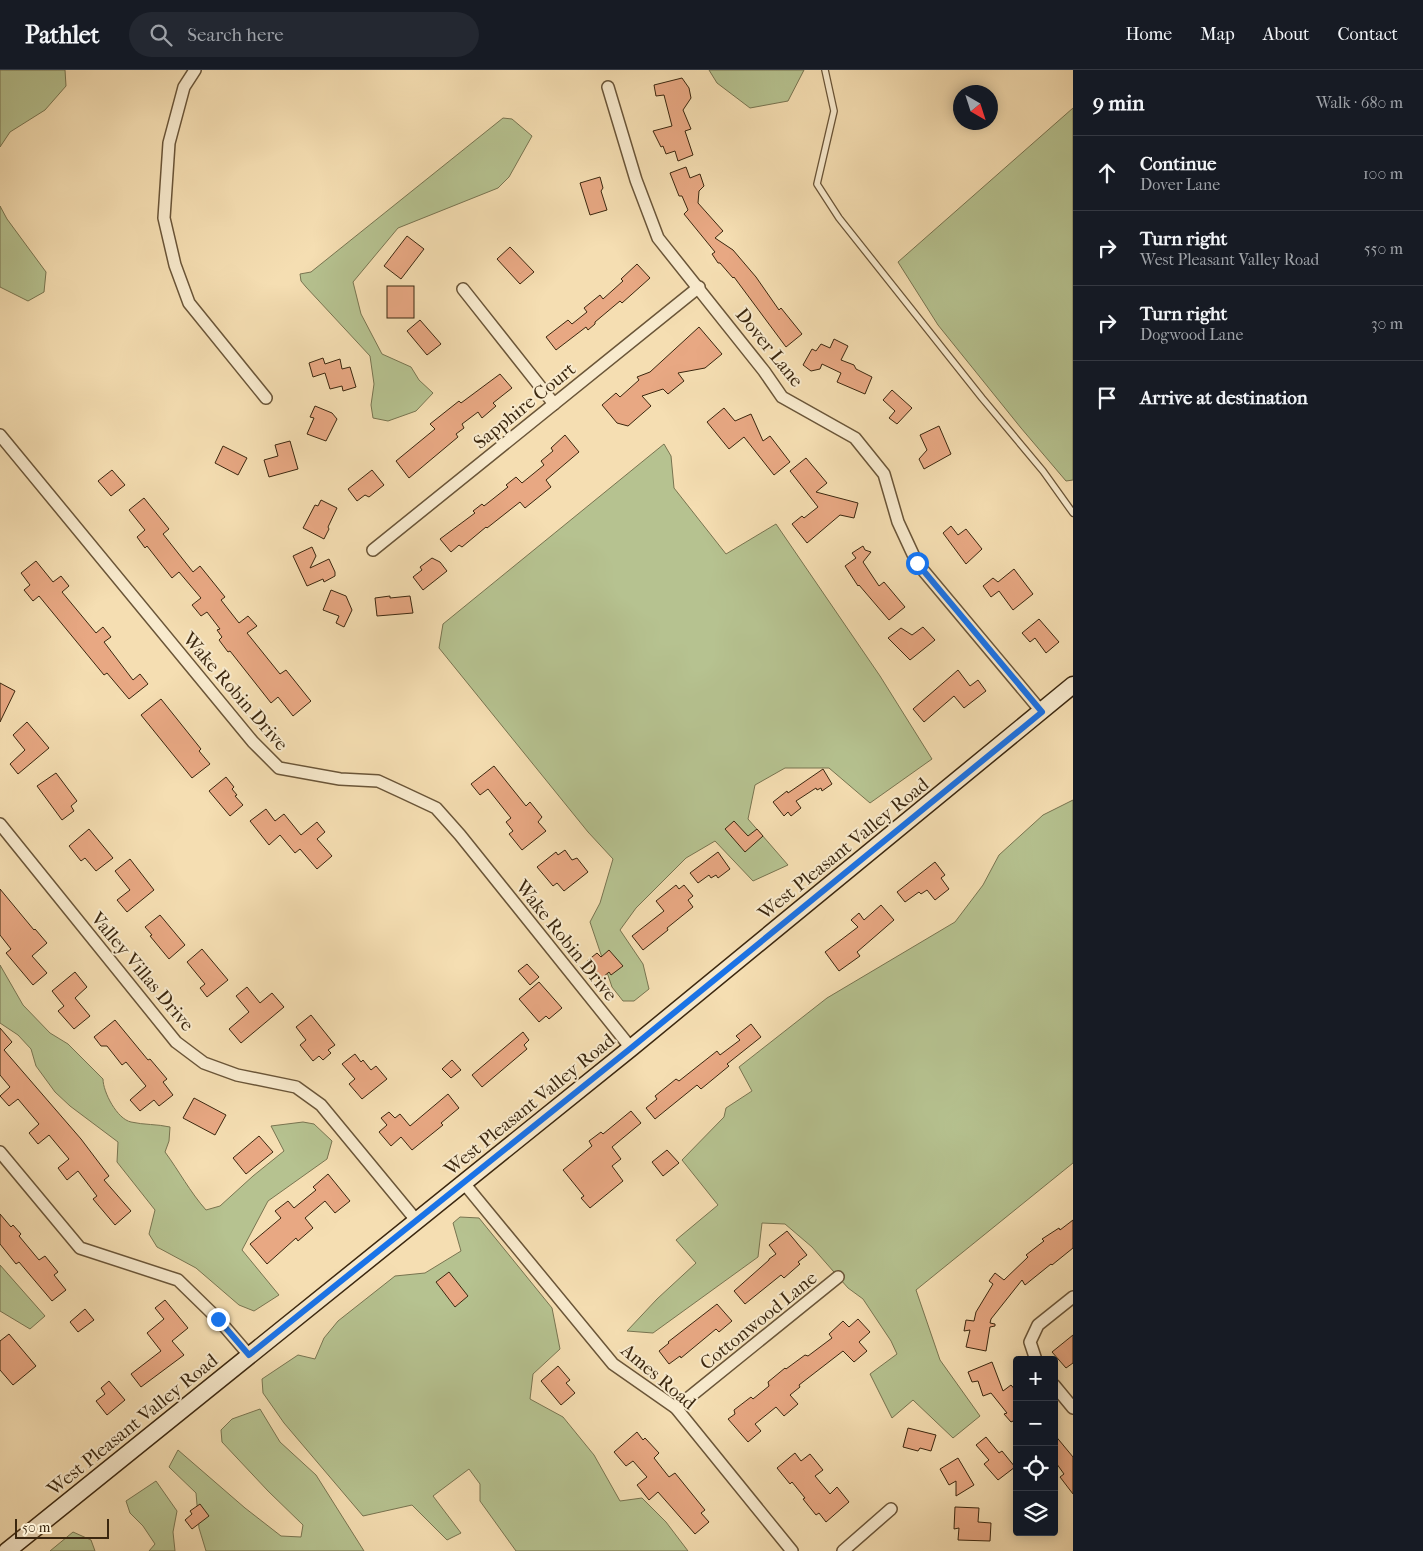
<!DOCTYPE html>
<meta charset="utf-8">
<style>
body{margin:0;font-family:"IM FELL French Canon",serif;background:#242831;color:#f1f3f6}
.controls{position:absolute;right:15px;bottom:15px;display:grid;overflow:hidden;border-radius:5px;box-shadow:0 2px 12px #0003}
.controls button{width:45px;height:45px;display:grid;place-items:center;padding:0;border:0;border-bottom:1px solid #363941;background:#171b24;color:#f1f3f6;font:25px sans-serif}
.compass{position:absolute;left:953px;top:15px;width:45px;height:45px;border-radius:50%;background:#171b24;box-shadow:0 2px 12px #0003;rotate:141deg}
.scale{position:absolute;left:15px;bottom:12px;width:94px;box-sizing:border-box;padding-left:5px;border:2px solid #3b270f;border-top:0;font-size:14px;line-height:18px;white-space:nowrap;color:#3b270f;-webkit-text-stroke:4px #f8eacd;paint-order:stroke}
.stop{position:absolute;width:15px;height:15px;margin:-11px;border:4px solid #1a73e8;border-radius:50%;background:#fff}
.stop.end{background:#1a73e8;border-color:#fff;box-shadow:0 1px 5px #0008}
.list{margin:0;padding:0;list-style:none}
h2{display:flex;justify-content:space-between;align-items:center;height:65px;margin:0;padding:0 20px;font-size:21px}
h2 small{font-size:16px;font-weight:400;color:#9ea1a6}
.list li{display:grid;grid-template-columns:32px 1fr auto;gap:15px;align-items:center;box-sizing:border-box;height:75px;padding:0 20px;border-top:1px solid #363941}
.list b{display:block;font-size:19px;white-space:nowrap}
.list p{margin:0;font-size:16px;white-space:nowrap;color:#9ea1a6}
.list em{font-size:16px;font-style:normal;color:#9ea1a6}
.icon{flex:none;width:28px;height:28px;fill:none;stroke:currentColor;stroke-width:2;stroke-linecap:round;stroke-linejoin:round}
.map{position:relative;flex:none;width:1073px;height:1481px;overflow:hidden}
header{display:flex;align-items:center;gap:30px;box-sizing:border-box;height:70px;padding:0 25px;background:#171b24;border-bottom:1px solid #363941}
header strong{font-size:24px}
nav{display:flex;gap:28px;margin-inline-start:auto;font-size:18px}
.search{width:350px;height:45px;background:#242831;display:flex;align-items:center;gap:12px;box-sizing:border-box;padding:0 18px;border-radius:28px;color:#9ea1a6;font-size:19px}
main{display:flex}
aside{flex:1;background:#171b24}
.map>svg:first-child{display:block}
</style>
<header>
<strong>Pathlet</strong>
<div class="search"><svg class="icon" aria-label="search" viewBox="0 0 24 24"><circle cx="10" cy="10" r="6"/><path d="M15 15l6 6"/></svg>Search here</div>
<nav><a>Home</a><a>Map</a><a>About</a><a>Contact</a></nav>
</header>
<main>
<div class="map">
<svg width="1073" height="1481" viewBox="0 0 1073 1481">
<rect width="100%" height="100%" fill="#f5deb2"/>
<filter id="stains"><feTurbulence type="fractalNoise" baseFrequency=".004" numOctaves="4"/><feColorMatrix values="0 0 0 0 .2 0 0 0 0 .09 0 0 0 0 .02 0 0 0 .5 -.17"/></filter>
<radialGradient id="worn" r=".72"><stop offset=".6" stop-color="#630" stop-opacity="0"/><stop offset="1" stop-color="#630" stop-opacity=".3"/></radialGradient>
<g fill="#b6c290" stroke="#787450">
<path d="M0,0H65L66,16L45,40L10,62L0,77Z"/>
<path d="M709,0H804L788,31L750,38L717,13Z"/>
<path d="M1073,38V410L1066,411L1021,358L938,255L898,192Z"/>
<path d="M503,48L512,49L532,66L509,107L498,118L398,158L353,212L361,244L382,284L411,297L419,310L433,323L416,341L388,351L373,348L371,335L374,314L370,286L306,217L301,211L300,204L311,202Z"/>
<path d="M0,136L7,149L46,202L44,222L28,231L0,217Z"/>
<path d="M664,374L671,386L674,418L726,484L776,454L880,606L932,689L870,733L829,698H785L755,715L748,749L788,795L753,811L715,771L686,788L636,838L620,860L643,894L649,919L634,931H623L612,917L590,852L600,833L613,789L588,762L439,578L443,554Z"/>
<path d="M1073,730V1093L916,1220L940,1290L980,1346L953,1368L913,1330L892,1348L870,1304L897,1284L891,1271L863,1229L848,1218L812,1177L785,1154L762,1153L758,1187L653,1263L627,1261L657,1229L696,1193L676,1170L718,1135L682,1090L724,1047L726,1038L752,1021L739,997L827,928L955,852L983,815L999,785L1043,745Z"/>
<path d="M0,895L23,935L50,963L68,974L103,1009C103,1022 117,1049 131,1052C144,1055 157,1054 170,1057L169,1071L165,1082C179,1101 190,1122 206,1140L220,1136L253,1106L284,1081L271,1056L303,1052L314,1054L332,1071L327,1089L268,1131L242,1180L279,1225L254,1241L239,1235L196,1198L157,1177L149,1164L155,1140L117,1092L118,1072L70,1036L55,1022L36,996L31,979L18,965L0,953Z"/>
<path d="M460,1147L479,1148L552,1238L560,1279L533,1304L530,1329L563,1347L594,1385L620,1431L642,1428L666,1452L688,1481H516L480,1431V1414L469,1399L433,1426L461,1463L447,1470L412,1435L363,1446L284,1353L263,1323L262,1309L298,1285L315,1289L324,1268L338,1251L395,1206L425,1203L461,1181L453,1153Z"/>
<path d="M0,1195L45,1246L30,1259L0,1241Z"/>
<path d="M260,1339L280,1372L316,1405L364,1481H206L199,1458L196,1423L169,1397L178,1380L245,1438L281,1466L301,1467L303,1455L268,1421L222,1372L221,1360L232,1349Z"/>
<path d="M156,1411L177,1441L173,1462L175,1481H149L155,1474L143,1456L130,1443L126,1431Z"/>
<path d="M73,1462L91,1470L95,1481H50Z"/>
</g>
<g fill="#e8a883" stroke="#3b270f">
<path d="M682,8L689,18L691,28L683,40L691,59L685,61L693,85L678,91L675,81L666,84L663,76L661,77L653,61L672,56L664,25L656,26L654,15Z"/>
<path d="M686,97L690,108L700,104L704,116L699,121L698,133L723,161L715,168L733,180L756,207L779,240L781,238L802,264L786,277L734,207L733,208L720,193H718L712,184L715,182L684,144L688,140L682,126H679L670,103Z"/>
<path d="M600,107L603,118L601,121L607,140L590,145L580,113Z"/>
<path d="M407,166L424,179L401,209L384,196Z"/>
<path d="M510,177L534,202L520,214L497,189Z"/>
<path d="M637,194L650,208L622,233L620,231L595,252V254L588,260L586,257L556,280L546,267L568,250L572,254L587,242L584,238L600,225L603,229L623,211L621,209Z"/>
<rect x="387" y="216" width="27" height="32"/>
<path d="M420,250L441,274L427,285L407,261Z"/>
<path d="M699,257L722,284L705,298L678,303L684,311L668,324L663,319L642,326L651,336L628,356L617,353L602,335L616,323L620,327L639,310L637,307L650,302Z"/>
<path d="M834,269L848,276L841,290L854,295L856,299L872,307L865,324L837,312L841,303L822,294L820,299L811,301L803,295L812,279L816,281L821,274L830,278Z"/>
<path d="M323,288L325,294L340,289L342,299L350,297L356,317L343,321L342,316L330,319L325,303L313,307L309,293Z"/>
<path d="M500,304L512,318L493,333L496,336L482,348L478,342L462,354L464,358L456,364L458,367L409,408L396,391L435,359L430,354L459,331L461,333Z"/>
<path d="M892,320L912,338L897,354L889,348L895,341L883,330Z"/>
<path d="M315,336L332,343L337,349L326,371L307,364L314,348L310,347Z"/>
<path d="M724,338L735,351L751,344L763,371L770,366L790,392L774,405L744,367L729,379L707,352Z"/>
<path d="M939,356L951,384L924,399L919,389L927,380L920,365Z"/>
<path d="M565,365L579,382L546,410L551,417L525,438L520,432L487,458L486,457L462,477L459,475L451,482L440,469L475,443L473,441L482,434L484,436L508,417L506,415L516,407L522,413L544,395L541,391L553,381L551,378Z"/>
<path d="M290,371L298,399L269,407L264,390L278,386L275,375Z"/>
<path d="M223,376L247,388L238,405L215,393Z"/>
<path d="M806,388L827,413L816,422L858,433L854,448L840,445L807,473L792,454L802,446L804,448L818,437L790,401Z"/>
<path d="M112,400L125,415L111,426L98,411Z"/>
<path d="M372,400L384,415L369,427L365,425L357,431L348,419Z"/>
<path d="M144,428L169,459L163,464L193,502L200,496L225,527L221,530L239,553L248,546L257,556L247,563L280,604L286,600L310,630L311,631L293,646L278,627L271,633L230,581L228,582L219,570L222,567L217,560L220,559L207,542L201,546L192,535L201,528L179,502L172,508L147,476L145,478L137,467L145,460L129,440Z"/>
<path d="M321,430L337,438L328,457L329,459L324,469L303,458L315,435L318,436Z"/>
<path d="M951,456L958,465L966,459L982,479L966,494L943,463Z"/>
<path d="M863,476L865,480L871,482L863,492L879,516L884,512L905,537L889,550L859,515L858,516L845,496L856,488L852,483Z"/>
<path d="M312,477L316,486L310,498L329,489L335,502V506L324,512L323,509L307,516L293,486Z"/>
<path d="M432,488L440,492L447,501L423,520L413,507L422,500L420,497Z"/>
<path d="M36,491L53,512L61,506L69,516L62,522L96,563L103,557L111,567L104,572L133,610L140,604L148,614L129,629L107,603L104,605L39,526L33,531L24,520L30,515L21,503Z"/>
<path d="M1014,499L1033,524L1013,540L999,521L991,527L983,516L993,508L998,512Z"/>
<path d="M331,520L346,526L352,540L344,557L336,553L339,546L323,540Z"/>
<path d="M390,526V528L410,526L413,543L377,546L375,528Z"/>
<path d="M1039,549L1059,572L1046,583L1035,568L1030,572L1022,563Z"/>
<path d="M923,557L935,570L910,590L888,568L901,558L912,565Z"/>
<path d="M958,600L970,616L978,610L986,621L964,638L954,626L924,652L913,639Z"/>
<path d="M0,613L15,621L0,652Z"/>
<path d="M161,629L201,679L199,681L210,694L192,708L141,645Z"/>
<path d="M27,652L49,678L18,704L10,694L25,680L13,665Z"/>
<path d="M494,696L526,736L530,732L542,747L538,752L546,761L522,780L509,764L513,761L506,752L511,748L488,719L480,725L471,714Z"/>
<path d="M823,699L832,714L822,721L821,718L817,720L816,718L796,731L801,738L791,746L788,742L784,746L773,732L787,721L788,723Z"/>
<path d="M56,703L77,731L71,736L74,741L62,750L37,716Z"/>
<path d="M226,707L234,717L232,719L237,725L235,726L243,735L230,746L209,721Z"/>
<path d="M266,739L275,751L284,744L301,765L317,752L325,762L317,769L332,786L317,799L300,779L295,783L280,765L269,775L250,751Z"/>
<path d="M734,751L748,766L757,759L763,766L745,782L725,759Z"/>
<path d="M89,759L113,788L96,801L85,788L81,791L69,776Z"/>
<path d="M565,780L572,790L577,788L588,802L564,821L557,813L553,816L537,797L556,782L558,785Z"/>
<path d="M718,782L730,799L718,808L716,805L711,808L709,805L698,813L690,803Z"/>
<path d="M130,789L154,820L127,842L117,830L130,820L115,801Z"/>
<path d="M935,792L945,805L941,808L949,819L935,830L927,820L921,824L919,822L905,832L897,822Z"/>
<path d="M676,815L679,819L684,815L693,826L688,830L693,837L667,858L668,860L643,880L632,866L664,841L656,831Z"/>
<path d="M0,819L34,860L35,859L47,873L32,886L47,903L33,915L6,883L11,879L0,865Z"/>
<path d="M881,835L894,850L857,882L860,886L839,901L825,882L858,857L851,850L859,843L864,850Z"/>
<path d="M160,845L185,875L169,889L150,866L152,865L145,857Z"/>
<path d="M202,879L228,910L207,927L200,918L205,914L187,892Z"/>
<path d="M609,880L623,896L611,905L609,902L602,908L587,891L597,883L601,887Z"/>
<path d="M527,894L539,907L530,915L518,901Z"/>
<path d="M75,902L87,917L75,928L90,946L74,959L58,941L64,936L52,921Z"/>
<path d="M539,912L562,938L549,949L546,946L539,952L519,929Z"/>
<path d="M247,917L260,933L272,923L284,937L241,973L229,959L249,942L236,926Z"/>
<path d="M311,945L335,975L328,980L331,983L323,990L319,986L313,991L300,975L306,970L296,957Z"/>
<path d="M115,950L148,990L150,989L167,1009L163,1012L173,1025L159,1036L154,1030L140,1041L130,1030L146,1016L126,992L122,995L107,976H101L94,967Z"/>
<path d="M751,954L761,967L727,994L729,996L701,1019L697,1015L655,1049L646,1038L657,1029L655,1026L676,1009L679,1011L717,981L720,985L740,970L736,966Z"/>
<path d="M0,958L12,972L4,980L81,1069L109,1106L104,1110L131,1141L115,1155L93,1129L97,1126L78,1101L67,1110L58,1098L69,1089L49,1065L38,1074L29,1063L39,1054L18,1029L9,1036L0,1026L10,1017L0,1005Z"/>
<path d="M523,962L529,970L524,975L527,979L482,1017L472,1005Z"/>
<path d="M355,984L361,992L363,990L371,1000L376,996L387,1009L362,1029L349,1014L355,1009L342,994Z"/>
<path d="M452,990L461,1000L451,1008L442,999Z"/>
<path d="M448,1024L459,1038L441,1053L443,1055L412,1080L401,1067L391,1076L379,1062L387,1055L381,1048L389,1042L395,1048L400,1044L410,1056Z"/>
<path d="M194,1028L226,1045L215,1065L183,1048Z"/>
<path d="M631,1041L641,1053L612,1077L621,1089L612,1096L623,1111L590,1138L581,1128L584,1126L563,1100L592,1076L589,1071L601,1062L603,1064Z"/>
<path d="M259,1066L273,1082L246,1104L233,1088Z"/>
<path d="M667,1080L679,1093L663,1106L652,1092Z"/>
<path d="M328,1104L350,1131L335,1143L325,1131L305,1148L313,1158L298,1171L296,1168L267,1194L250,1174L281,1148L275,1141L288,1131L294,1138L316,1120L313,1117Z"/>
<path d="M0,1144L11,1157L13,1155L21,1164L19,1166L39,1190L45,1186L58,1202L54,1205L66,1220L52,1231L19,1192L16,1194L0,1174Z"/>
<path d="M1073,1150V1178L1052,1195L1051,1194L1025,1215L1022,1210L991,1249L990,1253L995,1254V1256L990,1257L986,1281L966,1277L970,1260L964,1261L966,1250L974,1251L976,1242L993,1214L989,1211L995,1203L1004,1210L1028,1187L1026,1185L1044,1171L1042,1169L1059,1158L1060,1160Z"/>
<path d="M787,1161L807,1185L798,1192L800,1194L784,1208L781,1205L745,1234L734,1221L769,1190V1189L776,1184L769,1175Z"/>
<path d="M449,1202L468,1226L455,1237L436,1212Z"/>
<path d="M165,1230L188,1258L172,1271L184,1285L141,1317L131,1304L161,1281L147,1263L164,1249L155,1238Z"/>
<path d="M717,1234L732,1251L719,1262L716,1259L681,1288L680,1286L669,1294L659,1281L669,1273L668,1272Z"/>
<path d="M85,1239L94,1250L78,1262L70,1252Z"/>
<path d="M858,1249L870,1262L859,1272L867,1281L854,1292L843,1281L799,1315L800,1317L790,1325L798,1334L784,1346L776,1337L755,1354L761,1361L748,1372L728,1349L735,1344L734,1340L751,1327L753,1329L769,1316L768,1312L785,1298L786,1299L805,1285L808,1286L832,1268L829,1264L843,1251L849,1257Z"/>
<path d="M9,1264L36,1296L13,1315L0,1300V1271Z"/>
<path d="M1073,1265V1293L1066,1298L1052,1282Z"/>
<path d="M992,1292L1003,1321L1011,1315L1017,1322V1356L1013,1351L1011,1352L1004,1344L1007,1343L991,1323L983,1326L978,1311L972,1312L968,1302Z"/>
<path d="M558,1296L570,1310L566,1313L575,1323L561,1335L541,1311Z"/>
<path d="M109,1311L125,1330L107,1345L96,1331L105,1324L101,1318Z"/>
<path d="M908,1358L936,1365L931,1381L920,1378L918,1381L903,1377Z"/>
<path d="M637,1362L643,1370L645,1368L659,1383L654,1388L669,1407L675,1403L705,1440L701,1443L709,1452L695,1464L658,1422L649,1430L637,1415L647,1407L633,1391L626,1396L614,1382Z"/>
<path d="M1054,1364L1073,1387V1424L1060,1407L1064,1404L1054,1390Z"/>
<path d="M986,1367L999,1383L1002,1381L1015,1397L998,1410L984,1394L989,1390L976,1375Z"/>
<path d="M795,1383L801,1391L810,1384L823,1400L815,1406L830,1424L837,1417L849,1432L826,1452L819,1443L816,1445L803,1429L805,1428L792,1412L790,1414L777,1398Z"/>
<path d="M958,1388L974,1415L956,1426V1411L949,1415L940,1399Z"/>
<path d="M200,1434L209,1446L192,1459L185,1450L192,1444L190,1441Z"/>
<path d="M955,1437L979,1438L978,1452L991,1453L990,1471L958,1470L959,1458L954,1459Z"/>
</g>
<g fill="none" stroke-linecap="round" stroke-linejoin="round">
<defs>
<path id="lane" d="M825,0L834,41L817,114L839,148L982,328L1043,401L1073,443"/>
<g id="street">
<path d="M195,0L184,17L169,73L164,148L175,195L189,233L266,328"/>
<path d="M608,17L636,110L658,168L764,301L782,327L855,368L884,404L898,452L917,493L1041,641"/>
<path d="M463,219L554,334"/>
<path d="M0,365L253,672L279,698L340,709L378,711L404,723L436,738L460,765L631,978"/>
<path d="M373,480L699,217"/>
<path d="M0,754L176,972L204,993L237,1005L296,1017L321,1035L416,1150"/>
<path d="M0,1082L80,1178L178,1210L218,1249L249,1285"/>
<path d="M463,1112L613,1294L676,1338L792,1481"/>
<path d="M1036,1290L1030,1272L1038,1255L1073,1227"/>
<path d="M1054,1315L1073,1338"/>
<path d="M676,1338L838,1207"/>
<path d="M843,1481L891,1439"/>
</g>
<path id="secondary" d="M7,1481L631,978L1073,615"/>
</defs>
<use href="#lane" stroke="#6a5538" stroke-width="8"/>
<use href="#street" stroke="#6a5538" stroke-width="14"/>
<use href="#secondary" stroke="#3b270f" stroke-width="19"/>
<use href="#lane" stroke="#f8eacd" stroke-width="5.5"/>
<use href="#street" stroke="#f8eacd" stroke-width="11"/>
<use href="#secondary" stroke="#f8eacd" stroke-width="16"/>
</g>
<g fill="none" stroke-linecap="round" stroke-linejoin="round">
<path stroke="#1a73e8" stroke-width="6" d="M218,1249L249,1285L631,978L1042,642L917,493"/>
</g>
<g text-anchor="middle" stroke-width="4" stroke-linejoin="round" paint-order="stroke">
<g font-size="19" fill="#3b270f" stroke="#f8eacd">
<text transform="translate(770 277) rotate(51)" y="7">Dover Lane</text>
<text transform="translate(524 335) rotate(-39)" y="7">Sapphire Court</text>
<text transform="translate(236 621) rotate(49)" y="7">Wake Robin Drive</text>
<text transform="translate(843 778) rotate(-39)" y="7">West Pleasant Valley Road</text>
<text transform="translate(567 870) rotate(51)" y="7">Wake Robin Drive</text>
<text transform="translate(143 901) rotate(50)" y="7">Valley Villas Drive</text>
<text transform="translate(529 1034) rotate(-39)" y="7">West Pleasant Valley Road</text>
<text transform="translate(758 1250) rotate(-39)" y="7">Cottonwood Lane</text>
<text transform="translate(659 1306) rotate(40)" y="7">Ames Road</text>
<text transform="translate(132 1354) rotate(-39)" y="7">West Pleasant Valley Road</text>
</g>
</g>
<rect width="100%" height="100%" filter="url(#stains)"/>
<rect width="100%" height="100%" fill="url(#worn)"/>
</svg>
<div class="controls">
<button>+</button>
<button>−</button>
<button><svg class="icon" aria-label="locate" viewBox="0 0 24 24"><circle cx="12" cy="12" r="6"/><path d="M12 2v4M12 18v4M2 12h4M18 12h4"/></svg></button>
<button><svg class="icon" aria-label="layers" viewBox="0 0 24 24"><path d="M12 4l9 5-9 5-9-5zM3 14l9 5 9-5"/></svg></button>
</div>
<svg class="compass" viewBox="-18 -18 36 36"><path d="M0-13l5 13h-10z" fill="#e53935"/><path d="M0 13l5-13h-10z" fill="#9ea1a6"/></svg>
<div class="scale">50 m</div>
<div class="stop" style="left:917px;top:493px"></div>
<div class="stop end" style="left:218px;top:1249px"></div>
</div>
<aside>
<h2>9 min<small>Walk · 680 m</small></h2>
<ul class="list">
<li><svg class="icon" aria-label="ahead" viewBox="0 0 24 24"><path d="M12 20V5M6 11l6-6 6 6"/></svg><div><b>Continue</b><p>Dover Lane</p></div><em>100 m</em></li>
<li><svg class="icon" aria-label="right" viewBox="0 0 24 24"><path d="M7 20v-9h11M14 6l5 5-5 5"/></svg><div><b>Turn right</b><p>West Pleasant Valley Road</p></div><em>550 m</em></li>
<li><svg class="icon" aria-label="right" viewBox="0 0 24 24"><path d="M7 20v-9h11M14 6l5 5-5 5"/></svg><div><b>Turn right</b><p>Dogwood Lane</p></div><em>30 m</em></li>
<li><svg class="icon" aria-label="arrive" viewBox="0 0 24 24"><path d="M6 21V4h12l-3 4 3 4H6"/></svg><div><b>Arrive at destination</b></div></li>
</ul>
</aside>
</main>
